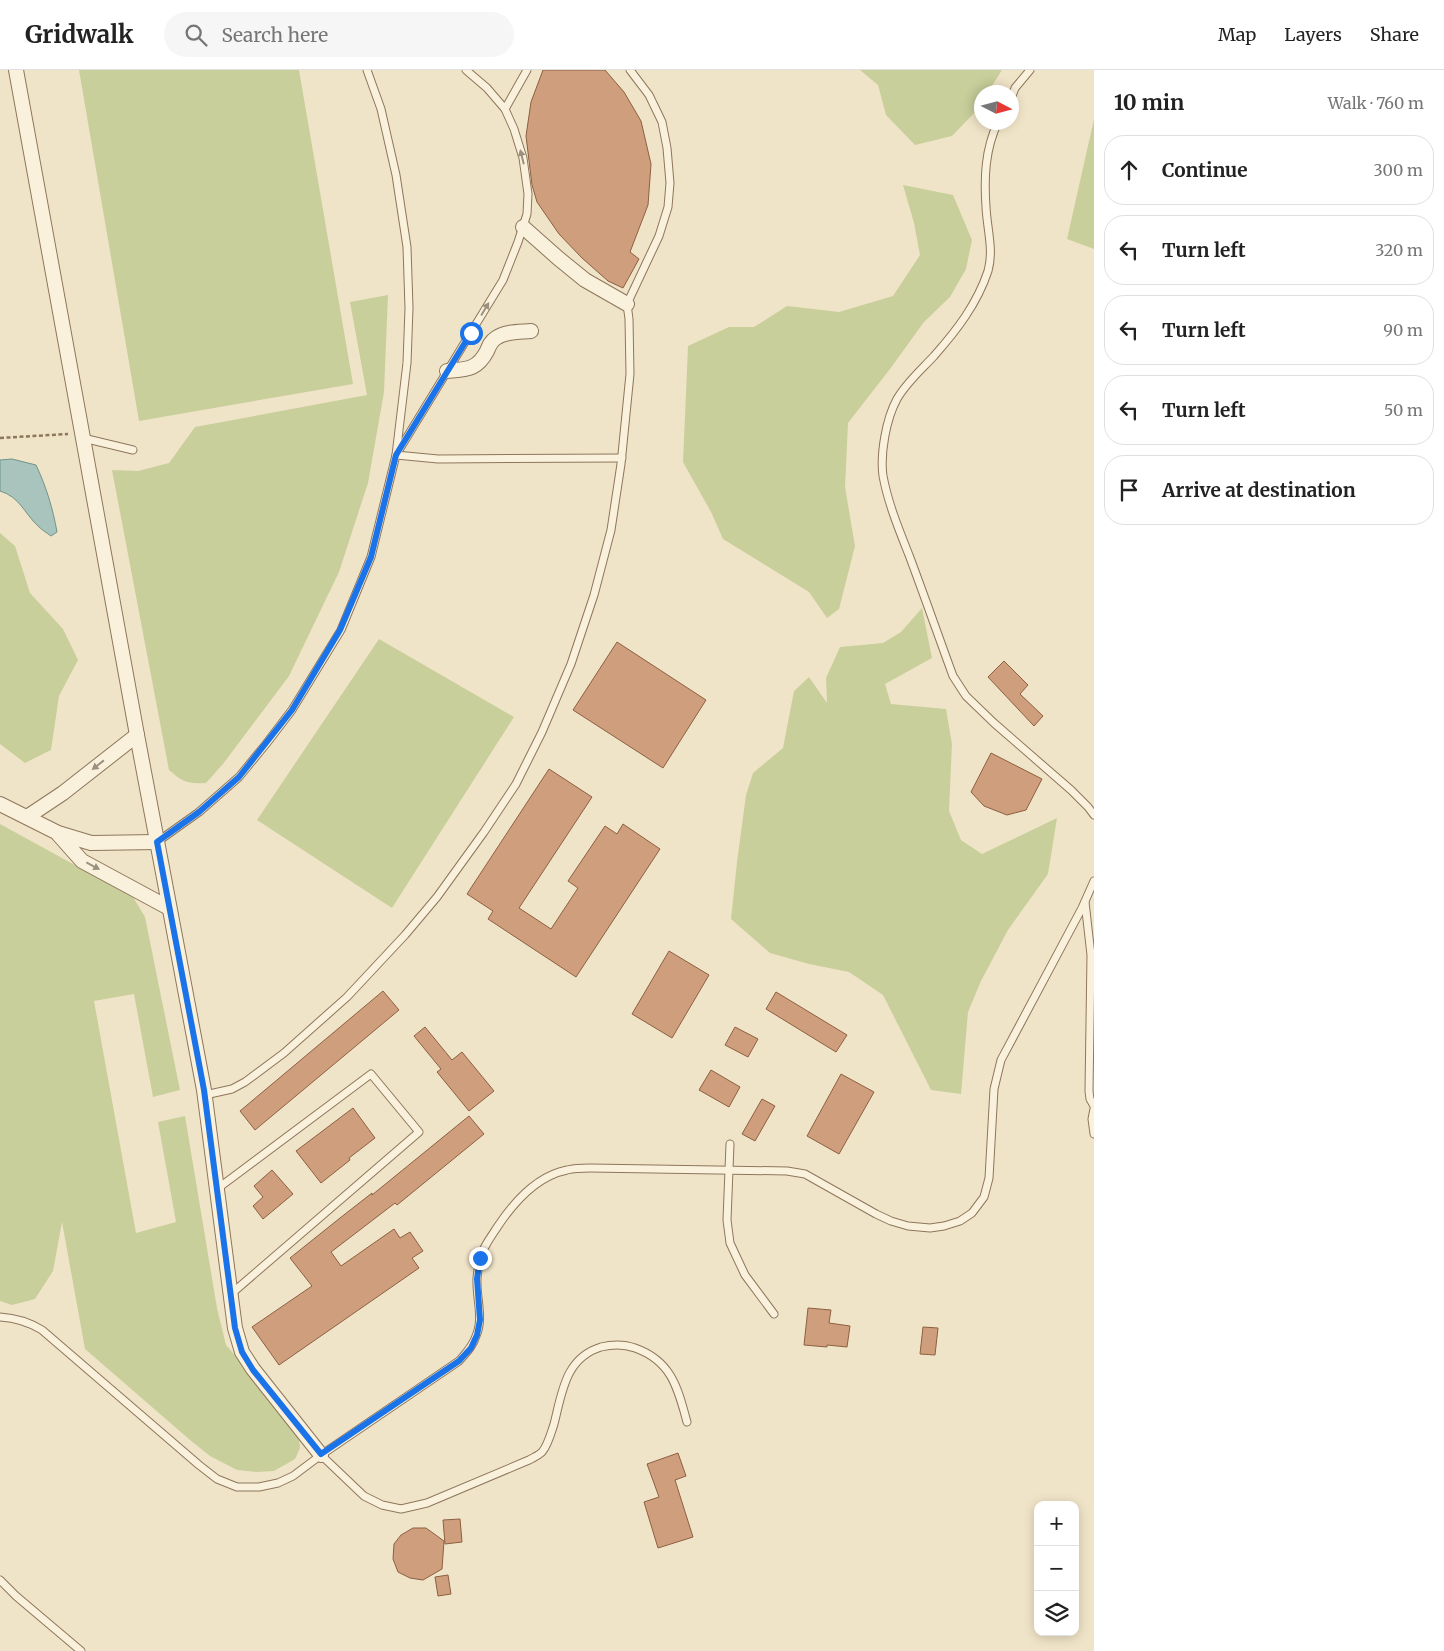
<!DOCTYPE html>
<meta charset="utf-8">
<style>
body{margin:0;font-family:Merriweather,serif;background:#f6f6f6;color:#222}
.controls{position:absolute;right:15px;bottom:15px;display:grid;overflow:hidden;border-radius:10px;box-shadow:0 2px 12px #0003}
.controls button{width:45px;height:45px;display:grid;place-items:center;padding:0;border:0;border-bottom:1px solid #e0e0e0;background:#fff;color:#222;font:25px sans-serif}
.compass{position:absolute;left:974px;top:15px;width:45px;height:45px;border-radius:50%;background:#fff;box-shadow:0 2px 12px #0003;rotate:96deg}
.stop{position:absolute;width:15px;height:15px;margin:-11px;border:4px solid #1a73e8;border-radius:50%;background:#fff}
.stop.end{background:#1a73e8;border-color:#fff;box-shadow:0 1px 5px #0008}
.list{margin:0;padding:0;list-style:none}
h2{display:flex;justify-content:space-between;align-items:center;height:65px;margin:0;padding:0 20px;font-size:21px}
h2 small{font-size:16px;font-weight:400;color:#767676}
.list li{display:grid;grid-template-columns:32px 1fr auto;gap:15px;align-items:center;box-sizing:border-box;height:70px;margin:0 10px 10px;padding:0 10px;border:1px solid #e0e0e0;border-radius:20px}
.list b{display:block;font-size:19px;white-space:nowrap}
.list em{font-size:16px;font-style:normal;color:#767676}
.icon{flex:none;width:28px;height:28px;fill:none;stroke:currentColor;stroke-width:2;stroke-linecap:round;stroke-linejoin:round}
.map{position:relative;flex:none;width:1094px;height:1581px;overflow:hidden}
header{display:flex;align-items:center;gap:30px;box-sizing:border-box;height:70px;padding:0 25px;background:#fff;border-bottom:1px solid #e0e0e0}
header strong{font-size:24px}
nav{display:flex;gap:28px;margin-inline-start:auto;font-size:18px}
.search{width:350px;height:45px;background:#f6f6f6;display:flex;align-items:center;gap:12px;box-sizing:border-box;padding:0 18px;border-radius:28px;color:#767676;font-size:19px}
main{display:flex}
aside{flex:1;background:#fff}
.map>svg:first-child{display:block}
</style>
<header>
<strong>Gridwalk</strong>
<div class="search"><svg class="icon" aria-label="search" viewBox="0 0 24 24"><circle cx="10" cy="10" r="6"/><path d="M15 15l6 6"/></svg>Search here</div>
<nav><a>Map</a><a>Layers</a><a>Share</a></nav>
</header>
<main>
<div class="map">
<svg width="1094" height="1581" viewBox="0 0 1094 1581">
<rect width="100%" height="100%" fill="#f0e4c8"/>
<g fill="#c9cf9b">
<path d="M79,0H299L353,314L139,351Z"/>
<path d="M860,0H1002L988,22H982L981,32L975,42L952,66L915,75L886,45L878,15Z"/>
<path d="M1094,49V179L1067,169Z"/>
<path d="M903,115L953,125L972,170L966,199L950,227L924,252L890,299L848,353L845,417L855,476L839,539L827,548L809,522L723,469L711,442L683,392L688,276L729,257H754L787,236L839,242L893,226L920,185L914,153Z"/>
<path d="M388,225L384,322L368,413L339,502L289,606L223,694L206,713C187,714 183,712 169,700L112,400L138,401L169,393L195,357L367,325L350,232Z"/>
<path d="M0,463L15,476L30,523L63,559L78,590L59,626L51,680L25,693L0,674Z"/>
<path d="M922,538L932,588L885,614L891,634L946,639L952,674L949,741L961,770L982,784L1057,748L1048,804L1008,860L981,911L968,942L961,1024L931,1020L883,925L849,902L809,894L770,883L731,849L737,792L746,725L753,703L783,678L794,621L809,607L827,633L826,608L840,577L883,573L901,562Z"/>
<path d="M379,569L514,647L392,838L257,750Z"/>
<path d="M0,754L133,827L145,847L180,1020L153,1027L134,924L94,931L136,1163L176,1152L158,1052L185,1046L217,1238L226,1275L260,1314L288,1351L299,1368L300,1378L295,1389L274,1401L257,1402L237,1400L210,1386L190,1370L85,1279L62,1152L53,1201L35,1229L12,1235L0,1231Z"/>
</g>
<path fill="#a9c4bc" stroke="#6f938a" d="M12,389L36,395C46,416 53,439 57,462L51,466C47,463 42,460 38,456C24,443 20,427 0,421V390Z"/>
<g fill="#cf9f7d" stroke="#8d5f41">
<path d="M543,0H605L624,22L641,51L651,94L648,135L630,182L639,189L623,218L608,211L582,188L559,164L537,132L532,115L526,66L531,32Z"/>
<path d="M617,572L706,630L663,698L573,640Z"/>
<path d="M1004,591L1028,615L1020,624L1043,646L1034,656L988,607Z"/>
<path d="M991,683L1042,709L1026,740L1007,745L984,736L971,722Z"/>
<path d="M549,699L592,727L519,838L551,859L578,818L568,811L605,756L617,764L623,754L660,779L576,907L488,849L493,841L467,824Z"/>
<path d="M669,881L709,905L672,968L632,944Z"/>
<path d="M383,921L399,940L255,1060L240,1041Z"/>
<path d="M776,922L847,965L836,982L766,939Z"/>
<path d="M425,957L452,990L462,982L494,1021L469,1041L437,1002L441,999L414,966Z"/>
<path d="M735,957L758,969L748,987L725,975Z"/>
<path d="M711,1000L740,1017L729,1037L699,1020Z"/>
<path d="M841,1004L874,1022L839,1084L807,1066Z"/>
<path d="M762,1029L775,1036L755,1071L742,1064Z"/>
<path d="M353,1038L375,1068L349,1088L350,1090L321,1113L296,1081Z"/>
<path d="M469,1046L484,1064L397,1135L395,1133L331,1182L341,1196L394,1159L400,1168L410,1162L423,1181L412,1188L419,1198L279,1295L252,1257L312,1216L290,1188L340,1148L372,1123V1125Z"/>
<path d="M272,1100L293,1124L263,1149L253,1136L263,1127L254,1116Z"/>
<path d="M808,1238L831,1240L829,1253L850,1256L847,1277L827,1275V1277L804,1275Z"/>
<path d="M923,1257L938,1258L935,1285L920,1284Z"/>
<path d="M678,1383L686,1406L675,1410L693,1467L658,1478L644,1432L659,1427L647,1394Z"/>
<path d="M460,1449L462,1472L445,1474L443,1450Z"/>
<path d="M413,1458H426L444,1471L442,1499L423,1510L410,1508L398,1502L393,1489L394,1474L401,1465Z"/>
<path d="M448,1505L451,1524L438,1526L435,1507Z"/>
</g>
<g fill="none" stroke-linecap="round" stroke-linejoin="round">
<defs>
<g id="lane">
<path d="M466,0L487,18L505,39L514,59L523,88L528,124L527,144L518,172L503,210L396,385L438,389L622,388"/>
<path d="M1012,26L1015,18L1030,0"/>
<path d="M505,39L527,0"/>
<path d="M998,52C985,79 984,108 986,137C987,159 994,180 988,201C977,234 957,260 934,286C921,300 906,313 897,329C886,349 880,384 883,406C888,433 899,460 909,485C924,525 938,565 953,606L966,626L994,653L1071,720L1088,737L1094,745"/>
<path d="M83,368L133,380"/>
<path d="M157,772L199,742L239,707L266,674L292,640L341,560L371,487L396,385L407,293L409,238L407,177L396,105L381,39L367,0"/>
<path d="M1085,832L1091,885L1089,1021L1090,1029L1094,1036"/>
<path d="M205,1025L232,1019L245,1012L284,983L347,927L405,865L437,827L484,762L516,714L542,662L571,594L594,525L611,460L621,394L630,304L629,249L627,234L659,166L668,137L670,113L667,78L662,52L649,25L630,0"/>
<path d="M1094,1039L1092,1049L1094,1064"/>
<path d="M730,1074L727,1150L730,1173L745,1205L774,1244"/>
<path d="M217,1119L371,1004L419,1062L231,1224"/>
<path d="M0,1247C16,1248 29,1252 42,1260L199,1395L217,1409L237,1417H259L278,1413L293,1406L321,1385L459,1291C466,1283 473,1276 476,1266C484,1248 476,1228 477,1209C477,1203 479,1196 480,1190C482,1178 491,1167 498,1156C514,1132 537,1106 567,1100C575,1098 583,1098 590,1098L787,1101L805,1104L876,1144L891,1151L908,1156L930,1158L944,1156L960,1151L972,1143L984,1127L989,1108L994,1019L1001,990L1082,838L1094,811"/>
<path d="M321,1385L364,1426L382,1435L401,1439L427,1433L529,1390C533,1388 539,1385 542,1382C548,1375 551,1363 554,1354C562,1323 565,1288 601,1277C613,1274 624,1274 635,1278C672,1291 678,1319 687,1352"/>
<path d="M0,1510L16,1526L81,1581"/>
</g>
<g id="street">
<path d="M16,0L137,665L204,1020L235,1258L242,1282L253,1299L321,1385"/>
<path d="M523,157L558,188L585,210L627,234"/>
<path d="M447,301C467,299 477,300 487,281C489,276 491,271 496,268C506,261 520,262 531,261"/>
<path d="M0,734L58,763L91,773L157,772"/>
<path d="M27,747L63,723L137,665"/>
<path d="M58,764L82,791L169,838"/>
</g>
</defs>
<use href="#lane" stroke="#8d765c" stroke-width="9"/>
<use href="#street" stroke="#8d765c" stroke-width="16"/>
<path stroke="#8d765c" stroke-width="2.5" stroke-dasharray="4 2.5" stroke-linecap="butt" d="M0,368L68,364"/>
<use href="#lane" stroke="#faf1dc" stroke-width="7"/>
<use href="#street" stroke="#faf1dc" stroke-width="14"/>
</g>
<defs><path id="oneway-solid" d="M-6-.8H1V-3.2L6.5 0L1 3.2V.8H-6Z" transform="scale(1.25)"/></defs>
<g fill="#9c907e">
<use href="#oneway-solid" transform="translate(522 87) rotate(-104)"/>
<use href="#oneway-solid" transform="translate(485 239) rotate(-59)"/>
<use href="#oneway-solid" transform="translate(98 695) rotate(142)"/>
<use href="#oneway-solid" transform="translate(93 796) rotate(28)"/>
</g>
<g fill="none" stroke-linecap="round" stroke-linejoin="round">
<path stroke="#1a73e8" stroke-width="6" d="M471,263L396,385L371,487L340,560L292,640L239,707L199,742L157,772L204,1020L235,1258L242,1282L253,1300L321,1384L459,1291L471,1278L477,1265L480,1250L477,1209L480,1188"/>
</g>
</svg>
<div class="controls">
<button>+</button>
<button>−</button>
<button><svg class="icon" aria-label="layers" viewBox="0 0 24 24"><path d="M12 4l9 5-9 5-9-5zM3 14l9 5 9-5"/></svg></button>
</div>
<svg class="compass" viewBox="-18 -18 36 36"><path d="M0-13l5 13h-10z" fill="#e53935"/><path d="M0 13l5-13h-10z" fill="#767676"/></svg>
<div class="stop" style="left:471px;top:263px"></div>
<div class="stop end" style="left:480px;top:1188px"></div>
</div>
<aside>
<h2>10 min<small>Walk · 760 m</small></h2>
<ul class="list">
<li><svg class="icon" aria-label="ahead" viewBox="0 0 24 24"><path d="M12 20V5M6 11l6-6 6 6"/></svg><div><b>Continue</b></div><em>300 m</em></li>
<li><svg class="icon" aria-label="left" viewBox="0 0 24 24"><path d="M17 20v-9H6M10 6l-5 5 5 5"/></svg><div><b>Turn left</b></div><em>320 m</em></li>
<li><svg class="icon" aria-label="left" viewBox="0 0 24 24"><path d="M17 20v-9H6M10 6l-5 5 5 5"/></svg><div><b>Turn left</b></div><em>90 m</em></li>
<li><svg class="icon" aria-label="left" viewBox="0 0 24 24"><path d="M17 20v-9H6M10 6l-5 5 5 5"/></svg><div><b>Turn left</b></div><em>50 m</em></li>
<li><svg class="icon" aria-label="arrive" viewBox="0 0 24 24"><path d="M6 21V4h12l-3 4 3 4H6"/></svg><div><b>Arrive at destination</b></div></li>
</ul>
</aside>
</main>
